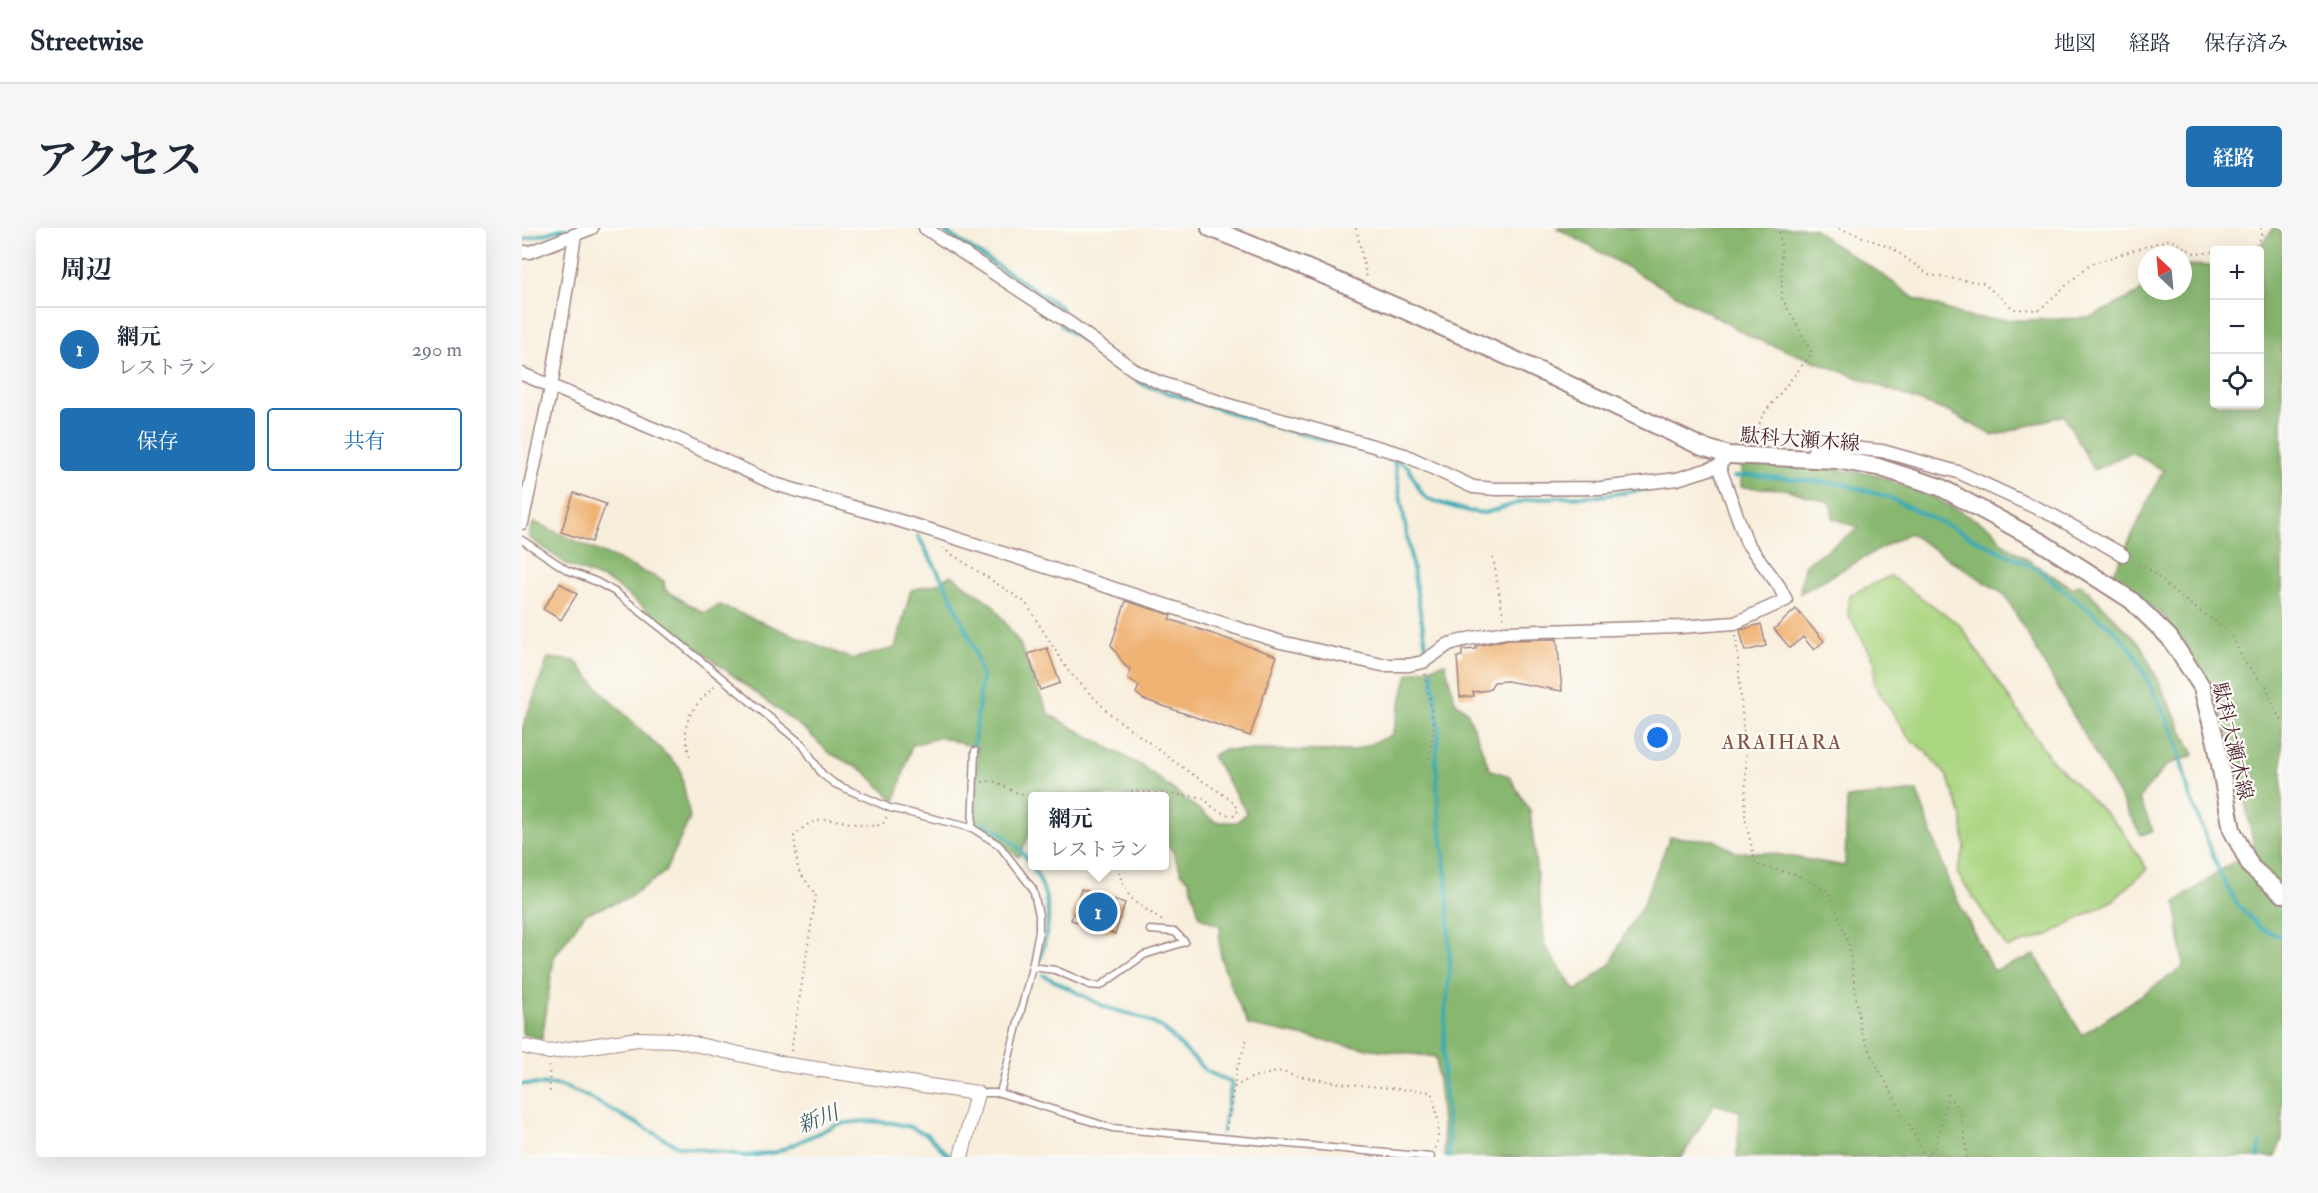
<!DOCTYPE html>
<html lang="ja">
<meta charset="utf-8">
<style>
body{margin:0;font-family:"IM FELL Double Pica","Noto Serif JP",serif;background:#f6f6f7;color:#1f2937}
.controls{position:absolute;right:18px;top:18px;display:grid;overflow:hidden;border-radius:6px;box-shadow:0 6px 24px #0002}
.controls button{width:54px;height:54px;display:grid;place-items:center;padding:0;border:0;border-bottom:2px solid #e0e1e3;background:#fff;color:#1f2937;font:30px sans-serif}
.compass{position:absolute;left:1616px;top:18px;width:54px;height:54px;border-radius:50%;background:#fff;box-shadow:0 6px 24px #0002;rotate:334deg}
.you{position:absolute;left:1136px;top:510px;width:21px;height:21px;margin:-15px;border:4px solid #fff;border-radius:50%;background:#1a73e8;box-shadow:0 0 0 9px #1a73e833}
.badge{display:grid;place-items:center;width:39px;height:39px;border-radius:50%;background:#1f6fb2;color:#fff;font-size:20px;font-weight:700}
.pin{position:absolute;translate:-50% -50%;border:3px solid #fff;box-shadow:0 2px 6px #0006}
.popup{position:absolute;left:506px;top:564px;width:141px;height:78px;box-sizing:border-box;display:grid;place-content:center;border-radius:6px;background:#fff;filter:drop-shadow(0 2px 4px #0005);font-size:20px;white-space:nowrap;color:#747a83}
.popup b{font-size:22px;color:#1f2937}
.popup::after{content:'';position:absolute;left:50%;top:100%;margin-left:-12px;border:12px solid transparent;border-top-color:#fff}
.list{margin:0;padding:0;list-style:none}
h2{display:flex;justify-content:space-between;align-items:center;height:78px;margin:0;padding:0 24px;font-size:26px}
h2 small{font-size:20px;font-weight:400;color:#747a83}
.list li{display:grid;grid-template-columns:39px 1fr auto;gap:18px;align-items:center;box-sizing:border-box;height:84px;padding:0 24px;border-top:2px solid #e0e1e3}
.list b{display:block;font-size:22px;white-space:nowrap}
.list p{margin:0;font-size:20px;white-space:nowrap;color:#747a83}
.list em{font-size:20px;font-style:normal;color:#747a83}
.actions{display:flex;gap:12px;padding:18px 24px}
.actions a{flex:1;padding:14px 0;border:2px solid #1f6fb2;border-radius:6px;text-align:center;font-size:21px;color:#1f6fb2}
.actions .main{background:#1f6fb2;color:#fff}
.icon{flex:none;width:33px;height:33px;fill:none;stroke:currentColor;stroke-width:2;stroke-linecap:round;stroke-linejoin:round}
.map{position:relative;flex:none;width:1760px;height:929px;overflow:hidden;border-radius:6px}
header{display:flex;align-items:center;gap:36px;box-sizing:border-box;height:84px;padding:0 30px;background:#fff;border-bottom:2px solid #e0e1e3}
header strong{font-size:28px}
nav{display:flex;gap:33px;margin-inline-start:auto;font-size:21px}
.intro{display:flex;align-items:center;justify-content:space-between;box-sizing:border-box;height:144px;padding:0 36px}
h1{margin:0;font-size:42px}
.button{padding:15px 27px;border-radius:6px;background:#1f6fb2;color:#fff;font-size:21px;font-weight:700}
main{display:flex;gap:36px;padding:0 36px}
aside{flex:1;background:#fff;border-radius:6px;box-shadow:0 6px 24px #0002}
.map>svg:first-child{display:block}
</style>
<header>
<strong>Streetwise</strong>
<nav><a>地図</a><a>経路</a><a>保存済み</a></nav>
</header>
<div class="intro"><h1>アクセス</h1><a class="button">経路</a></div>
<main>
<aside>
<h2>周辺<small></small></h2>
<ul class="list">
<li><span class="badge">1</span><div><b>網元</b><p>レストラン</p></div><em>290 m</em></li>
</ul>
<div class="actions"><a class="main">保存</a><a>共有</a></div>
</aside>
<div class="map">
<svg width="1760" height="929" viewBox="0 0 1760 929">
<rect width="100%" height="100%" fill="#fdfcf7"/>
<filter id="ink" filterUnits="userSpaceOnUse"><feTurbulence type="fractalNoise" baseFrequency=".0167" numOctaves="2"/><feDisplacementMap in="SourceGraphic" scale="12" xChannelSelector="R" yChannelSelector="G"/><feConvolveMatrix kernelMatrix="1 2 1 2 8 2 1 2 1" color-interpolation-filters="sRGB"/></filter>
<filter id="wash" filterUnits="userSpaceOnUse"><feTurbulence type="fractalNoise" baseFrequency=".008" numOctaves="4" result="noise"/><feDisplacementMap in="SourceGraphic" scale="24" xChannelSelector="R" yChannelSelector="G"/><feGaussianBlur stdDeviation="1.35" result="paint"/><feColorMatrix in="noise" values="0 0 0 0 0 0 0 0 0 0 0 0 0 0 0 0 0 1.4 0 .05"/><feComposite in="paint" operator="in"/></filter>
<g filter="url(#wash)">
<rect width="100%" height="100%" fill="#f8eedc"/>
<path fill="#abd682" stroke="#7a7a56" stroke-width="1.5" d="M1368,348L1437,396L1527,529L1600,602L1625,641L1592,672L1526,707L1485,720L1435,645L1443,620L1440,588L1425,548L1404,524L1386,509L1352,456L1353,433L1326,387L1328,367Z"/>
<g fill="#88b770" stroke="#696b4e" stroke-width="1.5">
<path d="M1035,0H1292L1308,14L1357,44L1392,70L1450,90L1501,92L1567,90L1613,67L1625,58V63H1661V37L1692,38V176H1738V22H1734L1750,3V0H1760V911L1753,929H1215L1218,883L1192,876L1160,929H923L914,829L827,818L726,797C714,766 691,732 699,698L678,689L667,652L660,646L650,622L642,614V568H510V601L497,629L453,597L455,520L419,509L390,517L373,573L342,543L307,525L287,505L88,354L46,337L6,309L12,294L142,353L143,362L182,385L198,377L330,431L373,420L389,362L415,356L429,347L471,377L498,416L516,463L528,487L623,540L693,594H715L725,585L690,528L701,522L831,523L870,507L886,446L923,435L933,473L945,483L968,542L987,548L1008,583L1023,719L1054,763L1089,736L1101,709L1120,679L1148,609L1192,612L1214,624L1248,625L1323,638L1325,570L1395,563L1427,655L1471,743L1513,727L1560,807L1661,739L1654,674L1732,619L1713,522L1692,466L1643,390L1591,347L1641,242L1609,224L1572,242L1542,187L1471,208L1429,185L1231,110Z"/>
<path d="M1219,236L1267,237L1348,245L1407,267L1471,301L1480,315L1550,360L1559,356L1619,417L1672,527L1645,537L1617,570L1631,603L1619,607L1483,367L1387,305L1278,365L1282,337L1337,300L1311,290L1309,275L1263,261L1219,259Z"/>
<path d="M26,430L53,433L79,463L158,540L168,590L143,644L106,670L63,686L32,729L20,811L0,806V501Z"/>
</g>
<g fill="none" stroke-linecap="round" stroke-linejoin="round">
<g stroke="#39aab3" stroke-width="4">
<path d="M417,0L539,79V86"/>
<path d="M0,12L44,0"/>
<path d="M539,94V97L622,157L760,201L872,231L886,239L899,264L905,271L945,283L963,285L1005,272L1037,269L1079,268L1199,250"/>
<path d="M872,232L905,423"/>
<path d="M1212,249L1229,247L1321,256L1366,269L1517,342L1593,403L1611,423L1653,508L1667,566L1700,650L1715,676L1739,701L1760,709"/>
<path d="M396,308L426,362L452,419L460,450L451,523"/>
<path d="M910,443L917,503L914,533L916,578L926,664L928,738L923,788L921,849L927,912V929"/>
<path d="M461,595C495,608 524,649 526,685C527,699 522,716 519,730"/>
<path d="M521,747L583,779L618,789L641,800L684,843L710,855L700,904"/>
<path d="M0,856L36,857L60,866L156,918L225,928L255,924L316,896L343,893L371,895L388,899L406,907L428,929"/>
<path d="M1736,929L1739,915"/>
</g>
</g>
<g id="blocks">
<g fill="#efb273">
<path d="M52,265L84,276L70,314L39,304Z"/>
<path d="M38,355L55,366L39,392L21,381Z"/>
<path d="M604,373L649,387L647,391L755,428L728,508L621,471L614,465L617,458L606,450L608,441L603,438L589,417Z"/>
<path d="M1274,381L1302,413L1292,422L1281,409L1268,420L1252,401Z"/>
<path d="M1239,396L1244,418L1223,423L1218,402Z"/>
<path d="M1035,411L1040,463L985,453L972,454L967,462L951,464L952,468L938,469L935,429L940,428V422L954,421V418L984,412Z"/>
<path d="M525,420L538,455L518,462L506,426Z"/>
<path d="M559,661L603,675L593,706L549,692Z"/>
</g>
</g>
</g>
<g filter="url(#ink)">
<use href="#blocks" fill-opacity="0" stroke="#a18684" stroke-width="1.5"/>
<g fill="none" stroke-linecap="round" stroke-linejoin="round">
<defs>
<g id="service">
<path d="M0,312L45,342L75,354L93,364L143,403L281,517L300,546L313,556L368,580L450,600L477,617L511,661L517,687V703L510,739L478,865"/>
<path d="M450,600L453,523"/>
<path d="M510,739L533,742L568,757L578,758L622,727L663,714L653,704L628,702"/>
<path d="M456,865H478L590,900L909,929"/>
</g>
<g id="minor">
<path d="M403,0L549,96L612,142L636,154L710,178L883,227L951,259L974,261L1079,260L1155,251L1197,238L1202,232"/>
<path d="M0,24H8L70,0"/>
<path d="M0,146L147,207L253,256L402,300L759,414L860,437H887L901,434L927,416L946,411L983,404L1158,399L1213,395L1264,372L1257,358L1225,315L1197,238"/>
<path d="M1289,230L1293,220L1308,218L1360,223L1436,244L1532,288L1601,327"/>
<path d="M0,295L29,160L53,7"/>
</g>
<path id="tertiary" d="M0,818L27,824L116,811L154,812L267,837L455,865L439,929"/>
<path id="secondary" d="M688,0C855,67 1018,142 1180,219L1207,227L1314,232L1356,239L1418,259L1519,314L1609,372L1647,409L1680,459L1694,514L1710,602L1729,639L1760,666"/>
</defs>
<use href="#service" stroke="#a18684" stroke-width="9"/>
<use href="#minor" stroke="#a18684" stroke-width="15"/>
<use href="#tertiary" stroke="#a18684" stroke-width="16"/>
<use href="#secondary" stroke="#a18684" stroke-width="20"/>
<g stroke="#a18684" stroke-width="2" stroke-dasharray="1.5 4.5" stroke-linecap="butt">
<path d="M834,0L845,50"/>
<path d="M1317,0L1370,20L1407,47L1461,55L1492,81L1517,82L1568,36L1648,11L1674,26L1692,24"/>
<path d="M1730,22L1739,10V0"/>
<path d="M1232,213L1240,188L1290,125L1260,70L1259,18L1257,0"/>
<path d="M420,320L503,374L547,444L587,485L664,542L702,567L710,573L716,582L714,587C698,588 691,579 680,569L608,563L598,568"/>
<path d="M971,329L982,393"/>
<path d="M1611,333L1628,342L1657,368L1709,405L1722,434L1744,458L1754,484L1760,492"/>
<path d="M1214,407L1224,535L1223,590L1234,637L1273,646L1307,664L1327,717L1339,803L1353,834L1404,929"/>
<path d="M903,446L912,496L907,533"/>
<path d="M168,528C157,493 169,481 193,458"/>
<path d="M460,554C473,551 476,555 487,561C493,565 503,566 510,569"/>
<path d="M595,638C606,677 611,670 640,693"/>
<path d="M269,823L294,667L276,642L272,608C277,604 284,596 291,594C314,586 340,603 361,596L365,588"/>
<path d="M27,838L28,867"/>
<path d="M712,859L731,849L760,843L776,848L818,855L909,864C915,882 920,903 913,921"/>
<path d="M704,901L715,841L726,808"/>
<path d="M1405,929L1414,917L1426,867L1439,885L1445,929"/>
</g>
<use href="#service" stroke="#fff" stroke-width="6"/>
<use href="#minor" stroke="#fff" stroke-width="12"/>
<use href="#tertiary" stroke="#fff" stroke-width="14"/>
<use href="#secondary" stroke="#fff" stroke-width="16"/>
</g>
</g>
<g text-anchor="middle" stroke-width="4.5" stroke-linejoin="round" paint-order="stroke">
<g font-size="20" fill="#4a1f2b" stroke="#fdfcf7">
<text transform="translate(1278 211) rotate(4)" y="7">駄科大瀬木線</text>
<text transform="translate(1711 513) rotate(77)" y="7">駄科大瀬木線</text>
</g>
<g font-size="21" letter-spacing="1.5" fill="#845244" stroke="#fdfcf7">
<text x="1260" y="521">ARAIHARA</text>
</g>
<g font-size="21" font-style="italic" fill="#425e68" stroke="#fdfcf7">
<text transform="translate(296 891) rotate(-21)" y="7">新川</text>
</g>
</g>
</svg>
<div class="controls">
<button>+</button>
<button>−</button>
<button><svg class="icon" aria-label="locate" viewBox="0 0 24 24"><circle cx="12" cy="12" r="6"/><path d="M12 2v4M12 18v4M2 12h4M18 12h4"/></svg></button>
</div>
<svg class="compass" viewBox="-18 -18 36 36"><path d="M0-13l5 13h-10z" fill="#e53935"/><path d="M0 13l5-13h-10z" fill="#747a83"/></svg>
<div class="you"></div>
<div class="pin badge" style="left:576px;top:684px">1</div>
<div class="popup"><b>網元</b>レストラン</div>
</div>
</main>
